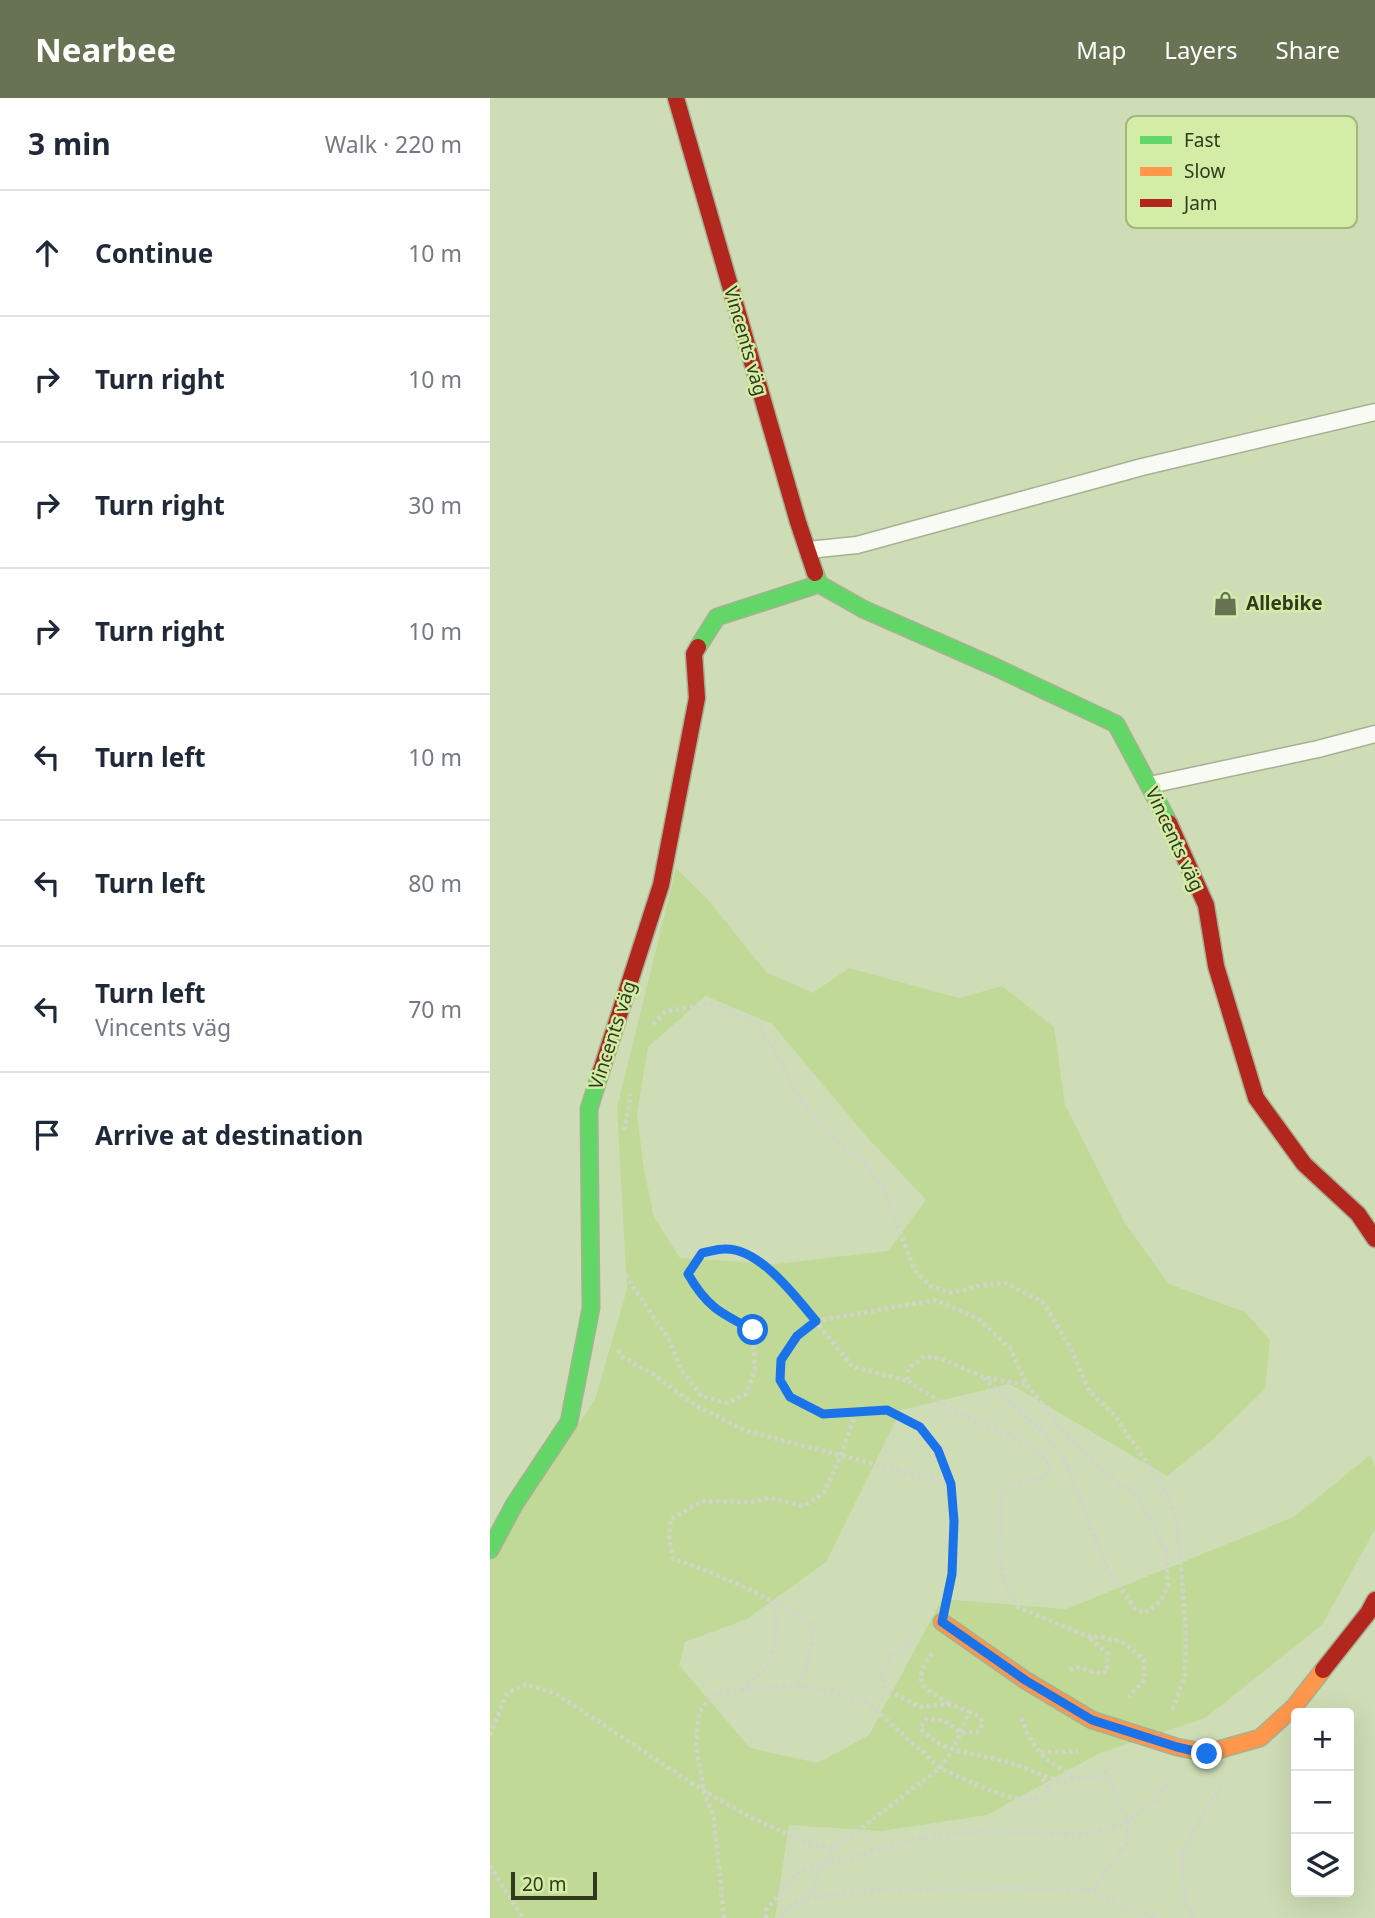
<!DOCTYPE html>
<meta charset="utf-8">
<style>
body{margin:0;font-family:"Noto Sans",sans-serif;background:#f2f2f3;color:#1f2937}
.controls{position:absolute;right:21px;bottom:21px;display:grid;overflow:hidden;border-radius:7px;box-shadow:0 7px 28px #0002}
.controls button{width:63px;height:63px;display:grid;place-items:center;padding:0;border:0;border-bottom:2px solid #e0e1e3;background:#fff;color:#1f2937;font:35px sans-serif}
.scale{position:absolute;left:21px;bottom:18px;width:86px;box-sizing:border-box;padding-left:7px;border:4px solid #303a1d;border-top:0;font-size:19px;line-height:24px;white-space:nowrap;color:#303a1d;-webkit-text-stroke:5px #d3eda6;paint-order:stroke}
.stop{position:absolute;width:21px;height:21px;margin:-16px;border:5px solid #1a73e8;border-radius:50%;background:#fff}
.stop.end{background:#1a73e8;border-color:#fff;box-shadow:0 2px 7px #0008}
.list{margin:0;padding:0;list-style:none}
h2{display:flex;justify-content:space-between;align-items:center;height:91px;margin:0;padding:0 28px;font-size:30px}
h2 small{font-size:23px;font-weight:400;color:#747a83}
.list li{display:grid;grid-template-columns:46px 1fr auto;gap:21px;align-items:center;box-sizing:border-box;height:126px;padding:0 28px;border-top:2px solid #e0e1e3}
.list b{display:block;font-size:26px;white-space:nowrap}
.list p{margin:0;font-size:23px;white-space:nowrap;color:#747a83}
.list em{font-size:23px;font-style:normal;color:#747a83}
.icon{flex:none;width:38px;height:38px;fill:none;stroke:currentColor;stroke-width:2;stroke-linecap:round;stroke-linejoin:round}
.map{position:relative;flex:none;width:885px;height:1820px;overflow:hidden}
header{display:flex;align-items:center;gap:42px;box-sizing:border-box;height:98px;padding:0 35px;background:#687353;color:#fff}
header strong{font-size:33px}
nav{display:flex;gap:38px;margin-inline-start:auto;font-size:24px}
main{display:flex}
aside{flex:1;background:#fff}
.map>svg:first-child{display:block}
</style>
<header>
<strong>Nearbee</strong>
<nav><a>Map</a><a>Layers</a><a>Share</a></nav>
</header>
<main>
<aside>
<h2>3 min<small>Walk · 220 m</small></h2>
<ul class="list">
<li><svg class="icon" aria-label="ahead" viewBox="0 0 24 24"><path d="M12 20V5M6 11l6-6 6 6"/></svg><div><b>Continue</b></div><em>10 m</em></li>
<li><svg class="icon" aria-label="right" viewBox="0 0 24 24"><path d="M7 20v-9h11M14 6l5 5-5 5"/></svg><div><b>Turn right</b></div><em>10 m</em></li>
<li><svg class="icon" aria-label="right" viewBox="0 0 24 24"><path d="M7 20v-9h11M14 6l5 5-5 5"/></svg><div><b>Turn right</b></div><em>30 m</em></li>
<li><svg class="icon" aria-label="right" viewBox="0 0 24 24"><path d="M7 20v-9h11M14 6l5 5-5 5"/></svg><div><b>Turn right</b></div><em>10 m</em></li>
<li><svg class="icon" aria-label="left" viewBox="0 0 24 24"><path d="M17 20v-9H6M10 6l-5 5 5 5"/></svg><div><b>Turn left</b></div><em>10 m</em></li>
<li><svg class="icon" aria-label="left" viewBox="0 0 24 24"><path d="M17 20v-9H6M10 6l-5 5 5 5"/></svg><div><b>Turn left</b></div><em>80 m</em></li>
<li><svg class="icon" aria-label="left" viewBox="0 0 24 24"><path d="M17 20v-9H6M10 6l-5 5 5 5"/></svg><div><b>Turn left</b><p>Vincents väg</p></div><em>70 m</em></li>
<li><svg class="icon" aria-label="arrive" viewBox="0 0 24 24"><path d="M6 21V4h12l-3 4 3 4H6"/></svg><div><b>Arrive at destination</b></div></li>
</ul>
</aside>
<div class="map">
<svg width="885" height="1820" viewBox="0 0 885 1820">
<rect width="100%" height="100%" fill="#cfddb6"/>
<path fill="#c1d997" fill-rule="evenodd" d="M186,770L220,804L276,874L323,895L359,870L469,900L512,888L564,929L575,1007L635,1125L679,1186L755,1214L780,1242L775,1291L721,1343L677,1378L520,1286L411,1312L336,1464L257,1521L195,1544L189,1567L260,1650L328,1665L379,1637L452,1501L576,1511L804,1419L880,1357L885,1368V1431L832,1527L715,1620L610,1655L497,1717L391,1733L299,1727L285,1820H0V1459L105,1302L137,1191L127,1010ZM216,898L282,926L377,1039L436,1102L398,1153L286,1166L190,1160L164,1119L154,1071L147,1016L158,949Z"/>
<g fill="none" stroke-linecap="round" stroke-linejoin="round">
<defs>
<g id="lane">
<path d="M318,452L367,447L652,369L885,314"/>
<path d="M660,687L828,651L885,636"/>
</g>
<g id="fast">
<path d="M325,475L329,486L373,511L505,569L626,626L679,725"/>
<path d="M208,549L227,519L329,486"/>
<path d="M0,1452L24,1407L79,1324L101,1210L99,1011L111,973"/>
</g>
<path id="slow" d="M452,1524L535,1582L602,1622L687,1649L717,1655L770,1640L804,1609L833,1572"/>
<g id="jam">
<path d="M186,0L308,424L325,475"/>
<path d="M679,725L716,807L726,868L766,1000L814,1066L868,1116L885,1141"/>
<path d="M111,973L171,787L207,600L204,556L208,549"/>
<path d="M833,1572L878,1515L885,1502"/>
</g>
</defs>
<use href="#lane" stroke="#a6b092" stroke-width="19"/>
<use href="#fast" stroke="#a6b092" stroke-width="19"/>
<use href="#slow" stroke="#a6b092" stroke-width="19"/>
<use href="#jam" stroke="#a6b092" stroke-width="19"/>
<g stroke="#d1d5c9" stroke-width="4.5" stroke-dasharray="3.5 3.5" stroke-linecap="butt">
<path d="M163,926L175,914L221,905L267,924L291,964L308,999L351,1047L371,1062L392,1086L424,1171L440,1188L461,1195L493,1187L515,1185L553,1204L580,1249L599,1293L625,1318L674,1390L687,1421L696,1531L695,1577L682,1613"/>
<path d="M134,1032L141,996"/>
<path d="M135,1177L180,1243L190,1269L211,1298L236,1305L256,1296L265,1272L263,1232C230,1215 217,1209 198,1176L212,1155L236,1151L263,1158L302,1194L363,1269L418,1283V1271L435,1258L455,1262L493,1279L537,1287"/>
<path d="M128,1252L132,1259L163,1276L205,1307L256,1333L462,1386"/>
<path d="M418,1283C434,1293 449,1304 465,1313C493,1328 543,1341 560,1368L554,1380L524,1386L511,1395L510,1461L515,1486L528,1509L599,1539H613L634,1545L654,1562L655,1581L639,1599"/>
<path d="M458,1495L462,1476L464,1423L462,1386L448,1352L430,1329L397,1313L333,1316L300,1299L290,1281L291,1262L307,1238L325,1223L445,1202L489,1221L520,1250L537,1287L569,1327L612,1374L647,1397L675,1451L678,1488L670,1504L655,1515L645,1511L616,1468L574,1360L554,1335L494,1280"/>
<path d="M442,1555C421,1584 432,1590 459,1605"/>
<path d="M580,1572L585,1569L608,1575L617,1574L618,1556L599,1539"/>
<path d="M310,1588L323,1543L320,1523C275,1499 231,1476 183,1461L179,1441L181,1421L213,1403L260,1404L280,1400L314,1408L335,1393L348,1364L366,1315"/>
<path d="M251,1592L280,1566L286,1534L285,1504"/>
<path d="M479,1613L490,1619L493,1625L488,1634L471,1635L455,1623L436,1621L430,1630C454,1657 489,1655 521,1665C539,1671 555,1679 573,1684C597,1673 604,1691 625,1664"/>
<path d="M531,1620C544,1653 552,1661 584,1678"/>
<path d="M0,1637L17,1595L36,1586L68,1597L214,1693L262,1720L320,1746L345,1750"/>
<path d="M551,1655L588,1653"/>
<path d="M0,1768L33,1820"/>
<path d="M602,1792L636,1747L638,1724L616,1676"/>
<path d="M317,1800L334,1765L345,1750L450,1670C464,1652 471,1634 479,1613L459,1606L429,1609L396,1591L392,1575L403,1557L426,1542"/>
<path d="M234,1820L224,1721L214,1693L206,1647L209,1615L223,1596L275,1589L310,1588L341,1594L378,1605L450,1670L478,1683L509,1696L538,1703L555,1697L560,1691L551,1679"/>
<path d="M276,1820V1812L306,1775L424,1741L493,1733L594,1737L638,1724L666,1702L681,1681"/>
<path d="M290,1820L304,1805L317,1800L394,1791L528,1790L602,1792L629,1807L666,1820"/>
<path d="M703,1820L695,1803L692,1757L716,1710L735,1685"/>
</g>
<use href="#lane" stroke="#f8faf4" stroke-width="16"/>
<use href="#fast" stroke="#63d668" stroke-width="16"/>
<use href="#slow" stroke="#ff974d" stroke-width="16"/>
<use href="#jam" stroke="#b3261e" stroke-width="16"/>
</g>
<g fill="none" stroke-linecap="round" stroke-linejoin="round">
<path stroke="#1a73e8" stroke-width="9" d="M263,1232C230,1215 217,1209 198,1176L212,1155C219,1154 227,1151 234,1151C269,1149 305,1198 326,1223L307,1238L291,1262L290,1282L300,1299L333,1316L397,1312L430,1329L448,1352L461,1386L464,1423L462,1476L452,1524L535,1582L602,1622L687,1649L717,1656"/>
</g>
<defs>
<symbol id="shop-bare" viewBox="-9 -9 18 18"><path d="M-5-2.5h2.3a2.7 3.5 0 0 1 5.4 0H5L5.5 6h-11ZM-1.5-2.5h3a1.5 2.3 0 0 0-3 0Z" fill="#687353" stroke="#d3eda6" stroke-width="2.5" paint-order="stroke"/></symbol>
</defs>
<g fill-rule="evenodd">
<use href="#shop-bare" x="718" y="488" width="35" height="35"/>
</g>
<g text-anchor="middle" stroke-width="5" stroke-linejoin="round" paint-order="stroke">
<g font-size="19" fill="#303a1d" stroke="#d3eda6">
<text transform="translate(256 243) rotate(74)" y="7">Vincents väg</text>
<text transform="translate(685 741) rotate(65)" y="7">Vincents väg</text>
<text transform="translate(122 937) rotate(-72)" y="7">Vincents väg</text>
</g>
<g font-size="19" font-weight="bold" fill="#303a1d" stroke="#d3eda6" text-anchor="start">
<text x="756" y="512">Allebike</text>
</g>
</g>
<rect x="636" y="18" width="231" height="112" rx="10" fill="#d3eda6" stroke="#a2b77d" stroke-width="2"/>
<rect x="650" y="38" width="32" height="8" fill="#63d668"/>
<rect x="650" y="69" width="32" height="9" fill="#ff974d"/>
<rect x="650" y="101" width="32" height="8" fill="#b3261e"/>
<g font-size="19" fill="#303a1d">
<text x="694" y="49">Fast</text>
<text x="694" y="80">Slow</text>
<text x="694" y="112">Jam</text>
</g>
</svg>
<div class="controls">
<button>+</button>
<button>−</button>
<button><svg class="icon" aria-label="layers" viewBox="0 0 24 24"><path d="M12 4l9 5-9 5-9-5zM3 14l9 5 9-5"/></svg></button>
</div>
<div class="scale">20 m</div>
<div class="stop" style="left:263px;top:1232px"></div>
<div class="stop end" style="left:717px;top:1656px"></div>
</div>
</main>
